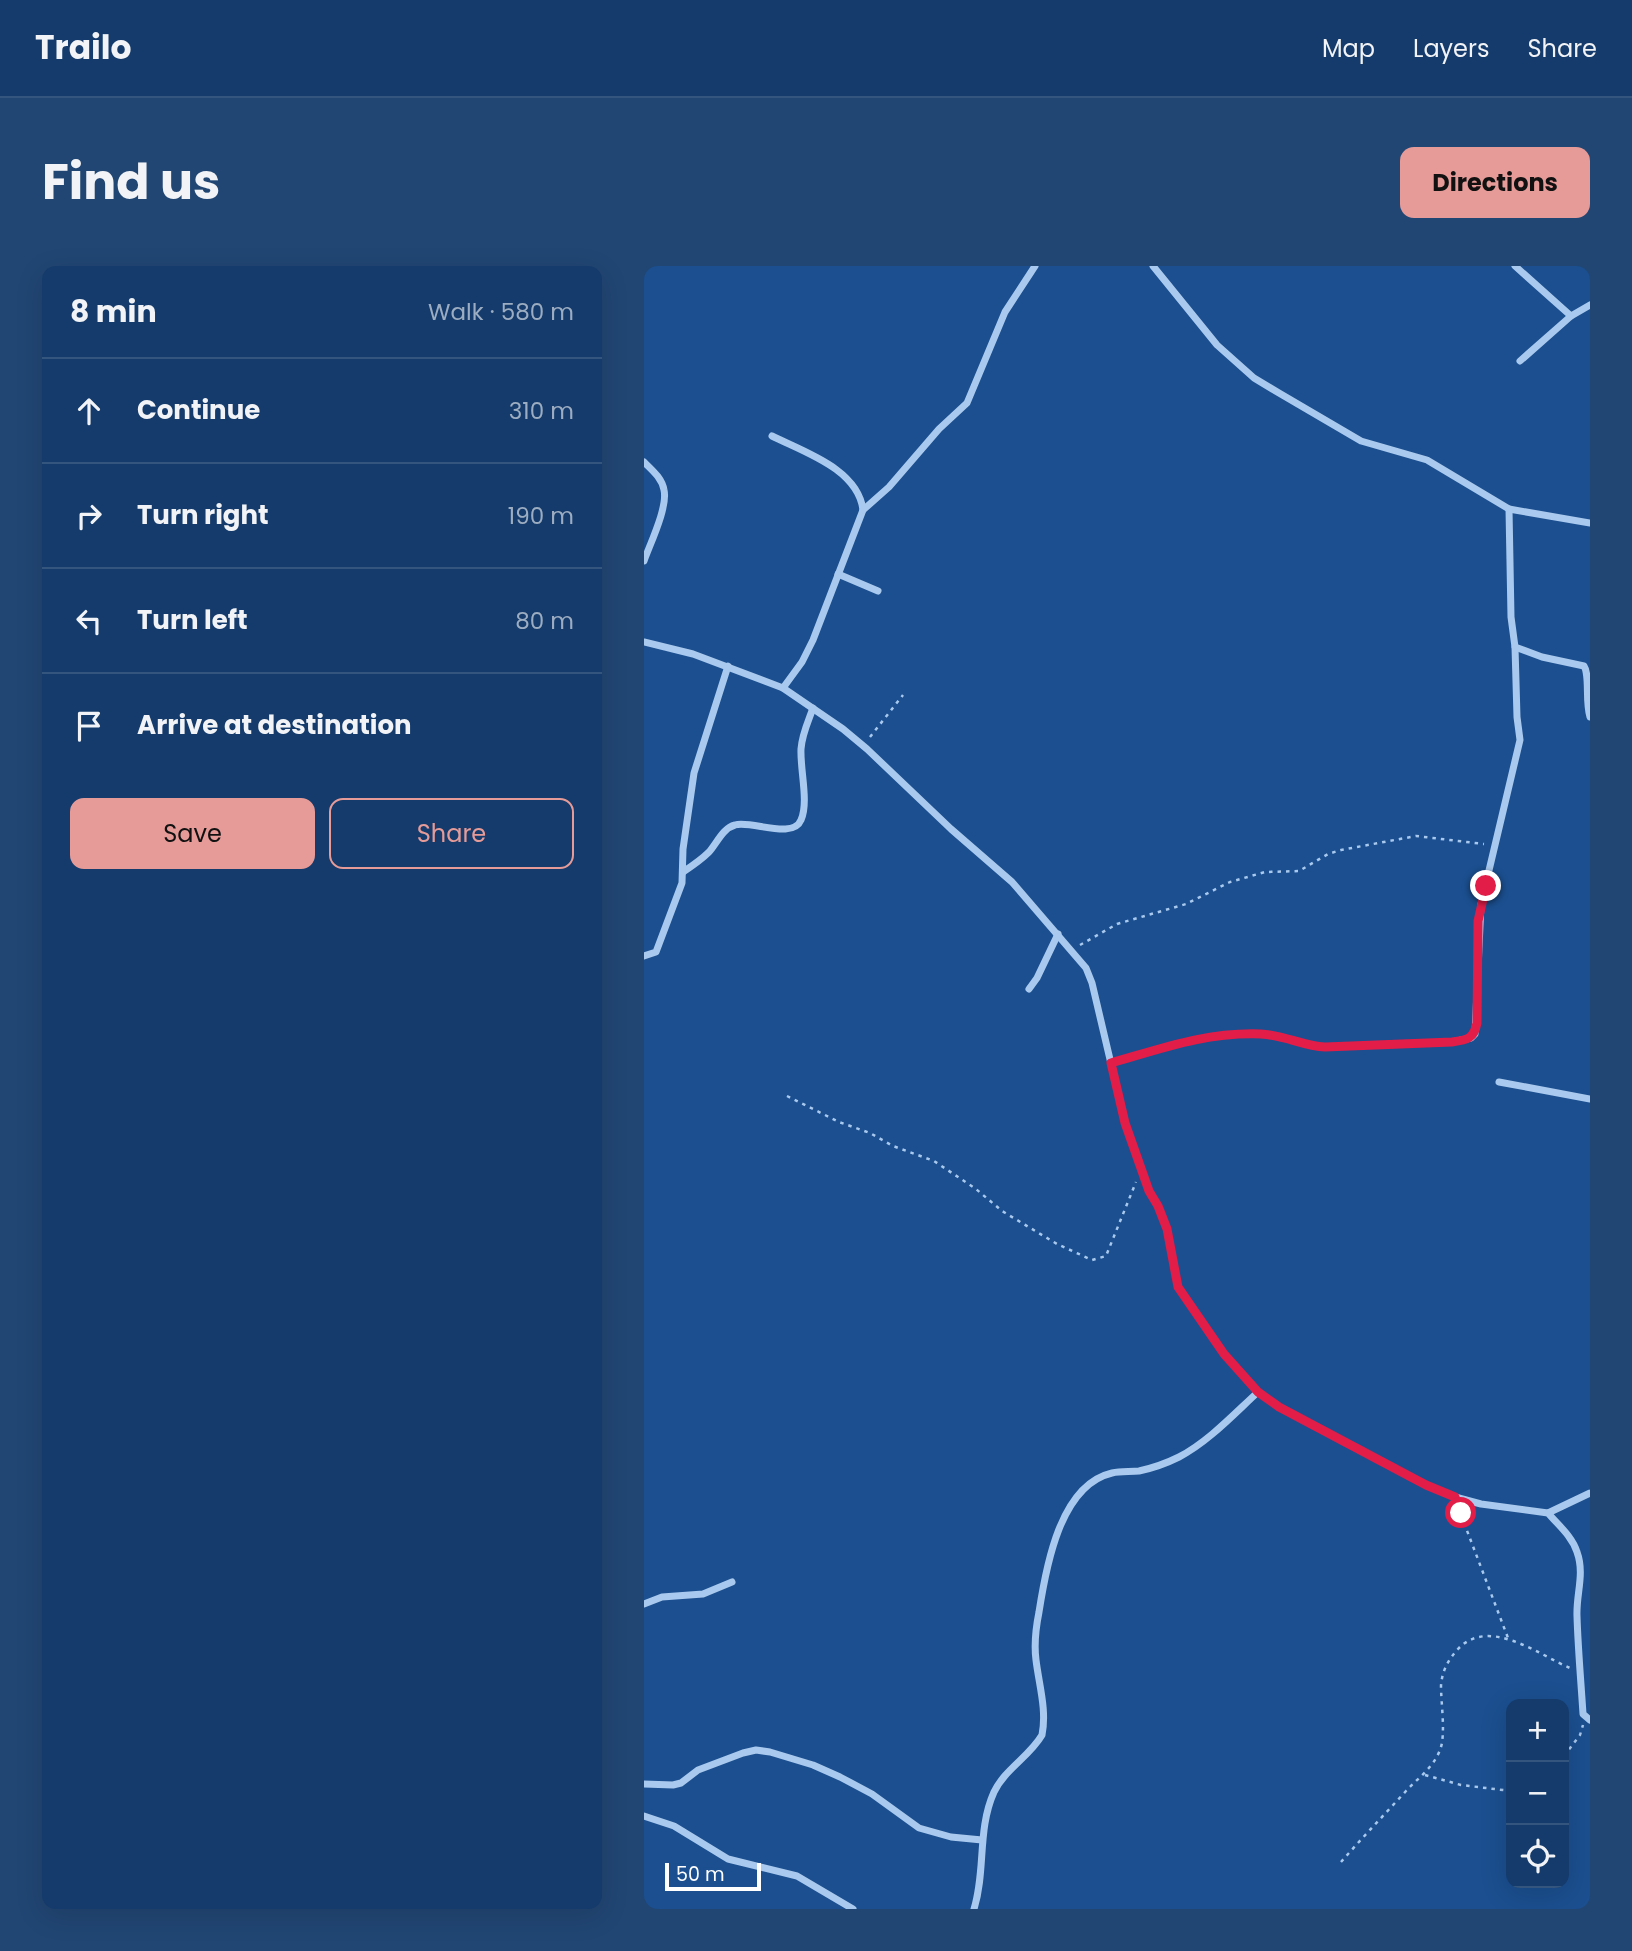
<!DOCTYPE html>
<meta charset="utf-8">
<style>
body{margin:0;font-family:Poppins,sans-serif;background:#214673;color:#f1f3f6}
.controls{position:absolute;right:21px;bottom:21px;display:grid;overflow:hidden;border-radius:14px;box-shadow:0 7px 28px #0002}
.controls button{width:63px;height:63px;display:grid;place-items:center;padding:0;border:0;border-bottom:2px solid #33557e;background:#143b6b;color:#f1f3f6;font:35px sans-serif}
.scale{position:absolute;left:21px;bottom:18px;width:96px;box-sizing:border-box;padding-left:7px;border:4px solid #fff;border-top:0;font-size:19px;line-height:24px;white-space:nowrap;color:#fff;-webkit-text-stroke:5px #1b4f8f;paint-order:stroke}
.stop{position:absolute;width:21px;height:21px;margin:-16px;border:5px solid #e11d48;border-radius:50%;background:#fff}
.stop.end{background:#e11d48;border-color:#fff;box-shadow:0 2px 7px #0008}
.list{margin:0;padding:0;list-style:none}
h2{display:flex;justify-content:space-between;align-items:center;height:91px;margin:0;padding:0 28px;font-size:30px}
h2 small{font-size:23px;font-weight:400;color:#9dadc1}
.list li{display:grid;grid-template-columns:46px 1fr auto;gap:21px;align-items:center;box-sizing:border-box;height:105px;padding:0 28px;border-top:2px solid #33557e}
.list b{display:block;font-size:26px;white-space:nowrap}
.list em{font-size:23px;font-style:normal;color:#9dadc1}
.actions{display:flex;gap:14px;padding:21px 28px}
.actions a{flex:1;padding:16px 0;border:2px solid #e69b98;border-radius:14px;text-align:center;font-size:24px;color:#e69b98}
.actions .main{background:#e69b98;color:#111}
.icon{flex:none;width:38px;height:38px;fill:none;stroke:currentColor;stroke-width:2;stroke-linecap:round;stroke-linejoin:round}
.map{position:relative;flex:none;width:946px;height:1643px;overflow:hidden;border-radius:14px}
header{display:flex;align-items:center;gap:42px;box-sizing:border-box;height:98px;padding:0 35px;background:#143b6b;border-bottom:2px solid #33557e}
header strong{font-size:33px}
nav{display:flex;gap:38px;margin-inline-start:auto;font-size:24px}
.intro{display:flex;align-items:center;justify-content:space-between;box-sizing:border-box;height:168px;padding:0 42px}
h1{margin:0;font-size:49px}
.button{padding:18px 32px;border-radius:14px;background:#e69b98;color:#111;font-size:24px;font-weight:700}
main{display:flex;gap:42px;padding:0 42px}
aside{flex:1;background:#143b6b;border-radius:14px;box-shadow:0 7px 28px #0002}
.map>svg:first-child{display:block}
</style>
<header>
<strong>Trailo</strong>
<nav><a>Map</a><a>Layers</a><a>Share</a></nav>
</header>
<div class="intro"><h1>Find us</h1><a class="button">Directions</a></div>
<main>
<aside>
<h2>8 min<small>Walk · 580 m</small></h2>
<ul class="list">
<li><svg class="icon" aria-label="ahead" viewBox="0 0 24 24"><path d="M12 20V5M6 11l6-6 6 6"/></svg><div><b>Continue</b></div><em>310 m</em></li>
<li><svg class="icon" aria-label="right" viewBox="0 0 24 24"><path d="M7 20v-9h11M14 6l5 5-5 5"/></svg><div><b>Turn right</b></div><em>190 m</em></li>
<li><svg class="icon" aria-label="left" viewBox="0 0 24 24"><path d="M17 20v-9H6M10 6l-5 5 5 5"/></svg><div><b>Turn left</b></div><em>80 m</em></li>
<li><svg class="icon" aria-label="arrive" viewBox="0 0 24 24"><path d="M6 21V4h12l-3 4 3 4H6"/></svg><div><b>Arrive at destination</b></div></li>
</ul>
<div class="actions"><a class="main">Save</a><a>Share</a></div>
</aside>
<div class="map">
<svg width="946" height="1643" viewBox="0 0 946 1643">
<rect width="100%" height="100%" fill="#1b4f8f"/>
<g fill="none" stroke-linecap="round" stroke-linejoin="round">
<g stroke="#a9c9ee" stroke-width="2.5" stroke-dasharray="3.5 5" stroke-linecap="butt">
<path d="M226,471L259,429"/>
<path d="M436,679L473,658L542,638L586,616L621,606L655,605L684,588L697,584L772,570L840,578"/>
<path d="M143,830L195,856L226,867L249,880L290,895L332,923L358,945L413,978L448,994L462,990L492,916"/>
<path d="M814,1241L864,1372"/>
<path d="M920,1490L936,1469L939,1459"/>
<path d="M781,1509L817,1519L867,1525"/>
<path d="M697,1596C718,1572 740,1549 762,1525C774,1512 789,1502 796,1484C802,1469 797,1438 797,1420C798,1405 804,1394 814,1383C845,1350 895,1389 926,1402"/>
</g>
<g stroke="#a9c9ee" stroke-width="7">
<path d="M509,0L573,79L610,112L635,127L717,175L783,194L865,243L946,257"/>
<path d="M871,0L927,50"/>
<path d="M876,95L927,50L946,39"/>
<path d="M128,170C160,186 214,203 219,244L169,374L158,396L139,422"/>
<path d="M0,196C8,204 18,212 20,224C24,241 6,278 0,295"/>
<path d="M865,243L867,351L871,381L898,391L940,400C946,409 941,435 946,451"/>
<path d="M219,244L245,221L295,163L323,137L361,46L391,0"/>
<path d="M194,308L234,325"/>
<path d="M0,376L49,388L139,422L199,463L223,483L307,563L368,616L442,702L448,717L481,857L505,925L514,940L523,963L534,1021L580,1088L614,1126L635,1141L782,1219L811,1231L837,1238L904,1247C914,1259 928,1270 933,1286C941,1308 932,1328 933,1350C934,1383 937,1416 939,1448L946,1454"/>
<path d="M39,606C48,600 58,593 65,586C73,577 79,562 91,559C107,554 149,574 157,554C165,536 156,504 157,483C158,468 164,456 169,442"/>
<path d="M0,690L12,686L38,617L39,583L50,507L84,400"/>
<path d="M385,723L393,712L414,668"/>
<path d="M467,797C519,782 562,766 617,768C640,769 659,780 681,781L808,776L827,772L831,768L837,638L876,474L873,451L871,381"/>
<path d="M855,816L946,833"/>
<path d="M904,1247L946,1227"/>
<path d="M0,1338L18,1331L59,1328L88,1316"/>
<path d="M0,1518L29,1519L37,1517L54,1504L99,1487L112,1484L126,1486L169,1499L196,1511L228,1528L275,1562L307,1571L338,1574"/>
<path d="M0,1550L30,1560L84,1593L153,1610L209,1643"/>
<path d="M330,1643C342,1604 333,1564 350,1526C361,1503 386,1490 398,1469C403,1444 395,1419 392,1394C390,1379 392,1361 395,1346C402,1301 416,1219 468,1207C477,1205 486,1206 495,1205C509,1202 523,1197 535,1191C564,1176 590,1148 614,1126"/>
</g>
</g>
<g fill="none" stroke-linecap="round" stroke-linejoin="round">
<path stroke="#e11d48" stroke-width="9" d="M817,1247L811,1231L782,1219L635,1141L614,1126L580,1088L534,1021L523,963L514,940L505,925L481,857L467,797C519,782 562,766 617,768C640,769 659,780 681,781L808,776C824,774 830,772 833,757L834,655L842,620"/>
</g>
</svg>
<div class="controls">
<button>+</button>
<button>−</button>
<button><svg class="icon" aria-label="locate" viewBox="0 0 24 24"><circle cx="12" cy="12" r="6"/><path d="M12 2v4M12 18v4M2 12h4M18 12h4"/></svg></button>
</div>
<div class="scale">50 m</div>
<div class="stop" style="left:817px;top:1247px"></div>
<div class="stop end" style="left:842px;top:620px"></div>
</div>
</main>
